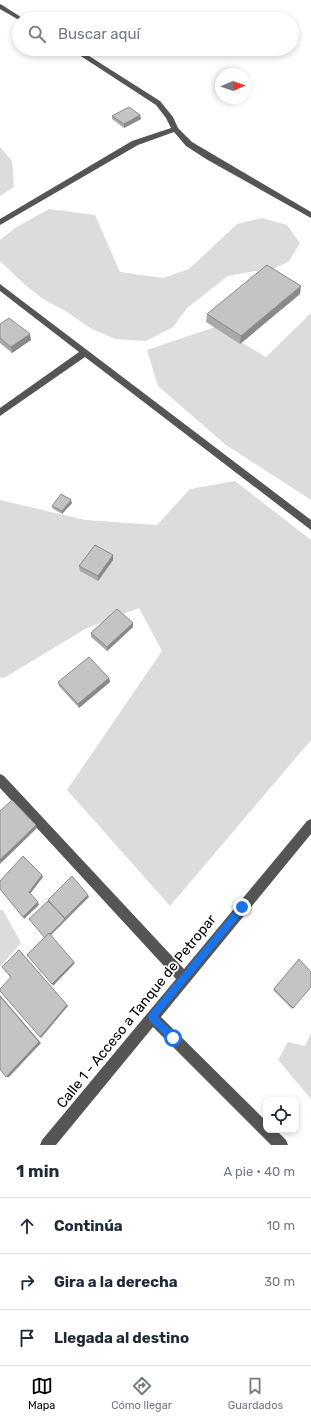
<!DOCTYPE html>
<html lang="es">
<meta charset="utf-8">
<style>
body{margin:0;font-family:Rubik,sans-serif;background:#f6f6f7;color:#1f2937}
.controls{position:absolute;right:12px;bottom:12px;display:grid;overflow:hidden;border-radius:8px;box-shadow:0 2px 6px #0003}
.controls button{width:36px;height:36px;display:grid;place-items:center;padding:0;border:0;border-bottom:1px solid #e0e1e3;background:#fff;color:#1f2937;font:20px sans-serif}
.compass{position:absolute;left:215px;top:68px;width:36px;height:36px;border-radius:50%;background:#fff;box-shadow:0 2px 6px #0003;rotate:88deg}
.stop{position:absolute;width:12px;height:12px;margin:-9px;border:3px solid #1a73e8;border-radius:50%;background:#fff}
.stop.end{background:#1a73e8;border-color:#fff;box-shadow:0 1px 4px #0008}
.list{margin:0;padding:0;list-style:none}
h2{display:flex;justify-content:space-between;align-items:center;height:52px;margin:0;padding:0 16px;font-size:17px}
h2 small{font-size:13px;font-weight:400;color:#747a83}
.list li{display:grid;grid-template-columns:26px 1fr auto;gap:12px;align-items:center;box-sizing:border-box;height:56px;padding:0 16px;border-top:1px solid #e0e1e3}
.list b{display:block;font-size:15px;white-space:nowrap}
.list em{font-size:13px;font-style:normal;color:#747a83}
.icon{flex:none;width:22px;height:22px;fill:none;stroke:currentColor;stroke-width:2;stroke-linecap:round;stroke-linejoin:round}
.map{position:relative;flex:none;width:311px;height:1145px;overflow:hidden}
.search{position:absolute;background:#fff;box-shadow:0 2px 6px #0003;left:12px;right:12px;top:12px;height:44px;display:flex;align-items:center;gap:10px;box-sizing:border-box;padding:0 14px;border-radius:22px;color:#747a83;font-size:15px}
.sheet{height:220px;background:#fff}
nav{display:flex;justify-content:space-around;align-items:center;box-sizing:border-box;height:56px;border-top:1px solid #e0e1e3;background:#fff;font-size:11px;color:#747a83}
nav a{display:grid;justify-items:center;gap:2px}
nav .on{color:#000}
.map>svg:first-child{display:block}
</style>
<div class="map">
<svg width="311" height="1145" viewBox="0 0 311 1145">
<rect width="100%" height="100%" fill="#fff"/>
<g fill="#dcdcdc">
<path d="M0,147L12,161L14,187L0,196Z"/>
<path d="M49,209L95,215L120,272L163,278L189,269L237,224L262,218L287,225L300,243L289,261L266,273L255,271L228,276L187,308L173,327L146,341L115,339L90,328L67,312L43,299L24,284L0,261V240L15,228Z"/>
<path d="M311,313V500L226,445L158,386L147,350L215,327L266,357Z"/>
<path d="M235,481L311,540V740L170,906L67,790L162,651L139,608L85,629L4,678L0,677V500L85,520L157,525L190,489Z"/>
<path d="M0,910H3L21,943L0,967Z"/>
<path d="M311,1033V1099L278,1060L288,1042L305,1046Z"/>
</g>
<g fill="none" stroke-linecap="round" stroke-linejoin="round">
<g fill="#555" fill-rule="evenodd">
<path d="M0,4L2,5L24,19H19V20L0,9Z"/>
<path d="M70,49H78L160,101L173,117L178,128L192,142L311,212V218L206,159L186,146L174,132L138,145L0,225V219L132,141L171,128L166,118L156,105Z"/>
<path d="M0,284L311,520V530L85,357L0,416V408L79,352L0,291Z"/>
<path d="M0,774L4,776L184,969L307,821L311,819V834L161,1017L266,1121V1130H276L286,1140L288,1145H271L153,1027L56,1145H40L42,1140L176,979L0,788Z"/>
</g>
</g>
<g fill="#a9a9a9">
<path d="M112,116L141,119L124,128L112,119Z"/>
<path d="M300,294L240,344L206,322L207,314Z"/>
<path d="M0,324L31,340L12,353L0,343Z"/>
<path d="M72,503L62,514L52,508V506Z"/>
<path d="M113,560L98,581L80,571L79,566Z"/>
<path d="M133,623V627L107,651L91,637V633Z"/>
<path d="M109,678L110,682L79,708L59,686L58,682Z"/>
<path d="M297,961L293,1008L292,1009L273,990Z"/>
</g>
<g fill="#898989">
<path d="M140,115L141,119L124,128V124Z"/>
<path d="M301,286L300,294L240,344L241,336Z"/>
<path d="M30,334L31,340L12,353L11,347Z"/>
<path d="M71,500L72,503L62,514V511Z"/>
<path d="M113,555V560L98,581V576Z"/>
<path d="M133,623V627L107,651V647Z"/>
<path d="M109,678L110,682L79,708L78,704Z"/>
<path d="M36,825L37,828L0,864V860Z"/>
<path d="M42,875L43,877L30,894L29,892Z"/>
<path d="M88,895L89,897L46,940L45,939Z"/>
<path d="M38,902L39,905L24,919L23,917Z"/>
<path d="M19,950L68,1006L41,1038L40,1037Z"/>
<path d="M74,962L75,963L53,986L52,984Z"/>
<path d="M0,995L41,1043L9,1077H6Z"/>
</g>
<g fill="#c4c4c4" stroke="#898989">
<path d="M129,107L140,115L124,124L112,116Z"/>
<path d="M267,265L301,286L241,336L207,314Z"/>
<path d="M9,318L30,334L11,347L0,338V324Z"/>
<path d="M61,494L71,500L62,511L52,506Z"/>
<path d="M95,545L113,555L98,576L79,566Z"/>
<path d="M117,609L133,623L107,647L91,633Z"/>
<path d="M89,657L109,678L78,704L58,682Z"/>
<path d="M12,800L36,825L0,860V811Z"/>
<path d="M23,856L42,875L29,892L38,902L23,917L0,889V881Z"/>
<path d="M72,876L88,895L65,918L48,900Z"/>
<path d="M48,901L65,919L50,934L49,933L45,938L29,919Z"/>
<path d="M49,933L74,962L52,984L27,955Z"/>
<path d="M19,950L67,1005L40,1037L0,991V989L11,977L2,967Z"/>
<path d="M299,959L311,972V987L293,1008L274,989Z"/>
<path d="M0,996L39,1042L6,1077L0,1069Z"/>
</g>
<path fill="#1a73e8" d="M242,903L246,907L245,910L157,1017L176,1035L177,1038L176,1041L173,1043L170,1041L149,1020L148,1017L149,1014L240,904Z"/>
<g text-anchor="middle" stroke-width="3.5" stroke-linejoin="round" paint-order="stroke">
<g font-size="14" fill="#000" stroke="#fff">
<text transform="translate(136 1011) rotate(-51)" y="5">Calle 1 - Acceso a Tanque de Petropar</text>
</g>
</g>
</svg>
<div class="controls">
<button><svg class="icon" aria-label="locate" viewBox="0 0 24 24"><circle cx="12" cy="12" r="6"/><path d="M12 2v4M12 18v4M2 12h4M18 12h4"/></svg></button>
</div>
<svg class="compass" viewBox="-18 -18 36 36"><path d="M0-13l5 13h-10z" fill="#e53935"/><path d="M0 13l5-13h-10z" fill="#747a83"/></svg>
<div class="stop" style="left:173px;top:1038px"></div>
<div class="stop end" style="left:242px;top:907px"></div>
<div class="search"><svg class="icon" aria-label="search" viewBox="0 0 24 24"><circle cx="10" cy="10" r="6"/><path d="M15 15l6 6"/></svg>Buscar aquí</div>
</div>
<section class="sheet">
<h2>1 min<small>A pie · 40 m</small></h2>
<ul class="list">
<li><svg class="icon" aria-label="ahead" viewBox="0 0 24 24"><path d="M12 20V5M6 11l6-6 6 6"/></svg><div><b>Continúa</b></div><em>10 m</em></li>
<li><svg class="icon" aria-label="right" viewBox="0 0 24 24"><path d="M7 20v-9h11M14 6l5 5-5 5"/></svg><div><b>Gira a la derecha</b></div><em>30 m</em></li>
<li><svg class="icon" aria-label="arrive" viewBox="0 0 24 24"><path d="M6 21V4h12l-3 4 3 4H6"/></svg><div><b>Llegada al destino</b></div></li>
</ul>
</section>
<nav>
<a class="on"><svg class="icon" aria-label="map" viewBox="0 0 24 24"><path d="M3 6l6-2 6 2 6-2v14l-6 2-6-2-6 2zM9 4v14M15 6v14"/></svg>Mapa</a>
<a><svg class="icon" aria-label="directions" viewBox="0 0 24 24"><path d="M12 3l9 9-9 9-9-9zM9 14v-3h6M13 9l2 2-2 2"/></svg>Cómo llegar</a>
<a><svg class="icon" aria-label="saved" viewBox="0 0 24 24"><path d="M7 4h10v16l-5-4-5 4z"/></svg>Guardados</a>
</nav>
